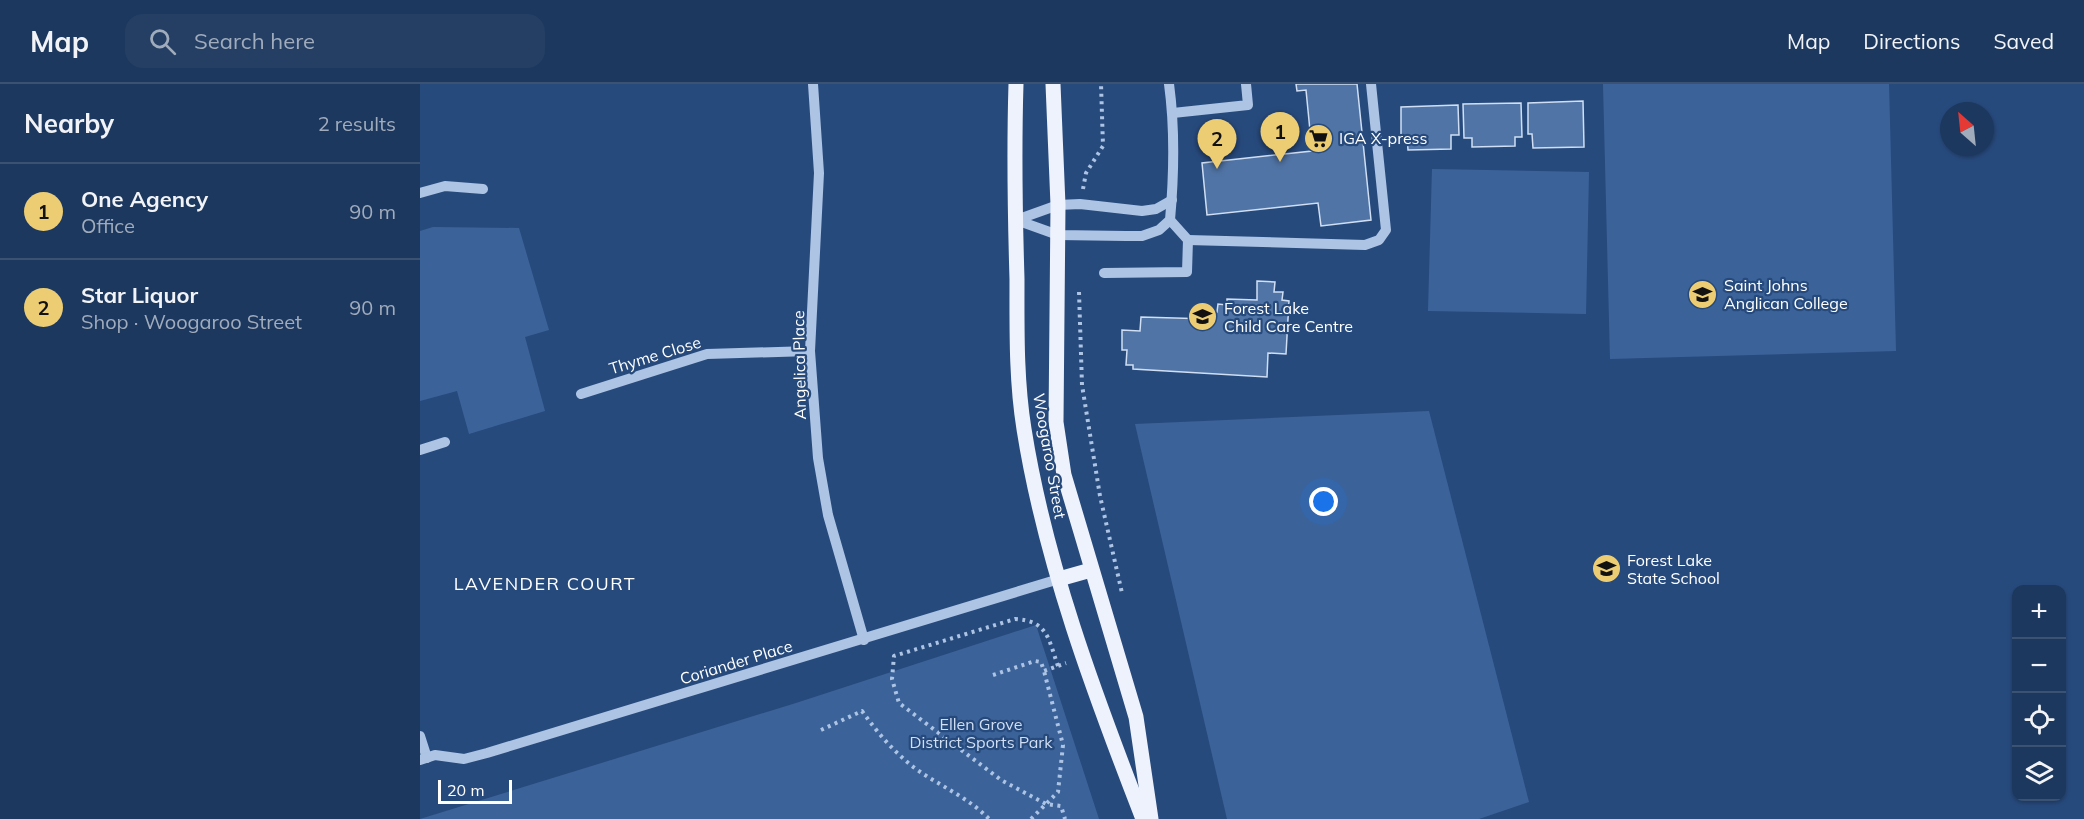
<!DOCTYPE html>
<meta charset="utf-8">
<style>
body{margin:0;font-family:Mulish,sans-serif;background:#253f64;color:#f1f3f6}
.controls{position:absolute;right:18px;bottom:18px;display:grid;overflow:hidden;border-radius:12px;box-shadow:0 2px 4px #0004}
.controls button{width:54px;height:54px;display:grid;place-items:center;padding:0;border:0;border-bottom:2px solid #3b5273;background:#1d385e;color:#f1f3f6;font:30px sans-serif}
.compass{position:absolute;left:1520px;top:18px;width:54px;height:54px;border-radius:50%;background:#1d385e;box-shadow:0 2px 4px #0004;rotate:333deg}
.scale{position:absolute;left:18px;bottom:15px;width:74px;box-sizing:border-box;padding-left:6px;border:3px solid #fff;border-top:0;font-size:16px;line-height:21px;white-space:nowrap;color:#fff;-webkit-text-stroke:4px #274a7d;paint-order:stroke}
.you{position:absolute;left:904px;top:418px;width:21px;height:21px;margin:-15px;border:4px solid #fff;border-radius:50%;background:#1a73e8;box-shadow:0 0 0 9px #1a73e833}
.badge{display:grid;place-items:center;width:39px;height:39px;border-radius:50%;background:#eccd73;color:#111;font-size:20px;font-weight:700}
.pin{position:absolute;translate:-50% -50px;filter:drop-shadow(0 2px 3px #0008)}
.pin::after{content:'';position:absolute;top:32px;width:21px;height:18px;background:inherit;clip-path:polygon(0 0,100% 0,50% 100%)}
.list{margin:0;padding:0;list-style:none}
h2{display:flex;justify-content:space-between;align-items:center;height:78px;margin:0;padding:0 24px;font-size:26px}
h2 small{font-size:20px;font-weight:400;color:#a0acbc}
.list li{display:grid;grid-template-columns:39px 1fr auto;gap:18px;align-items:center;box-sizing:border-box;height:96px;padding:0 24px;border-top:2px solid #3b5273}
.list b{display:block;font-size:22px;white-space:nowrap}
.list p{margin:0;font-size:20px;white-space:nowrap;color:#a0acbc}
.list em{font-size:20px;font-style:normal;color:#a0acbc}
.icon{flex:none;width:33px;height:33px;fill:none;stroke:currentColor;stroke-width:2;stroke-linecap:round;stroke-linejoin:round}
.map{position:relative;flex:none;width:1664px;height:735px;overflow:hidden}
header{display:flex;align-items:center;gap:36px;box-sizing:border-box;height:84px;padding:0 30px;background:#1d385e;border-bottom:2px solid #3b5273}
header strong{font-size:28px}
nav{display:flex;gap:33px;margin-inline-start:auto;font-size:21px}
.search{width:420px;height:54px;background:#253f64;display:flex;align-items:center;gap:15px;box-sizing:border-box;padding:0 21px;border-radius:18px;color:#a0acbc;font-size:22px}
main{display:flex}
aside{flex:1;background:#1d385e}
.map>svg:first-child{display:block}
</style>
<header>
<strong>Map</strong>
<div class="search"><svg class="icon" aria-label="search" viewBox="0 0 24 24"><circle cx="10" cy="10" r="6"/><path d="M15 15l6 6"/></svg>Search here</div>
<nav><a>Map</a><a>Directions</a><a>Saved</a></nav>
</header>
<main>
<aside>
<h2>Nearby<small>2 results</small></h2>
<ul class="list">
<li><span class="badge">1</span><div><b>One Agency</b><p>Office</p></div><em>90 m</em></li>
<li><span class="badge">2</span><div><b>Star Liquor</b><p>Shop · Woogaroo Street</p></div><em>90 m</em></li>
</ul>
</aside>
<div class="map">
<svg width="1664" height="735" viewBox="0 0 1664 735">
<rect width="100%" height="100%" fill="#274a7d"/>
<g fill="#3b639a">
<path d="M1183,0H1469L1476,267L1190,275Z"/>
<path d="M1012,85L1169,88L1166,230L1008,227Z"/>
<path d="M13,143L99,144L129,246L105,253L125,327L49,350L37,307L0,317V147Z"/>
<path d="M1009,327L1109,718L1059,735H807L715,340Z"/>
<path d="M616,541L679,735H0L376,619Z"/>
</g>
<g fill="#5074a5" stroke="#d0dff4" stroke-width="1.5">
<path d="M876,0H937L951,136L901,142L898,119L787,131L782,79L892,67L886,6L877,7Z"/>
<path d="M1163,17L1164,63L1113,64L1112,50H1108V19Z"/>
<path d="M1101,19L1102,53H1095V62L1052,63V54H1044L1043,20Z"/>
<path d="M1038,21L1039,51H1031V65L988,66L987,52H981V23Z"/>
<path d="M837,197L855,198L854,208H863L862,216L869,217L866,270L848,269L847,293L713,285V281H706L707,266H702V246L720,247L721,233L789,235L790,228H797L798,220L807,221V215L837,216Z"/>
</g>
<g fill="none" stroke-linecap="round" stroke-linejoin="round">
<g stroke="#adc4e4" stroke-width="4" stroke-dasharray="3 4.5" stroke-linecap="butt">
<path d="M663,105L666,89L683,62L681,0"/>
<path d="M659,208L662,301L680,412L702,509"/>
<path d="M638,582C628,554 628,537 595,535L474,572L472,595L479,619L581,696L626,720L641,722L645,735"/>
<path d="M573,591L615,577L621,578L624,587L646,579"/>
<path d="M401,646L442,627C457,648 472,666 492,682C517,701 547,712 569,735"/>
<path d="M611,735L638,708L643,661L624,587"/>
</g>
<g stroke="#adc4e4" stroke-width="10">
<path d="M393,0L399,89L390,267L398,374L408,431L444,556"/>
<path d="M753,29L828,21L826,0"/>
<path d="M0,109L25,102L63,105"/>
<path d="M596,136L638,151L706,152H722L739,146L750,136C754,91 755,44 749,0"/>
<path d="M596,136L638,121L660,120L722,127L736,125L752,116"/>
<path d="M768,156L945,161L959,156L966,146L951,0"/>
<path d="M684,189L767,188L768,156L750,136"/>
<path d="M161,310L287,270L390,267"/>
<path d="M0,366L25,358"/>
<path d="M0,652L7,674"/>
<path d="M0,676L15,671L44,675L67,669L639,495"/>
</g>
<g stroke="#edf2fd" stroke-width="15">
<path d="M596,0C594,65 595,130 597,195C597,245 596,295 604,345C625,478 674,609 723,735"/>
<path d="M633,0L638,121L636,338L644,391L716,633L731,735"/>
<path d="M639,495L671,486"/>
</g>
</g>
<defs>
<symbol id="supermarket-disc" viewBox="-11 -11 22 22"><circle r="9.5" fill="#eccd73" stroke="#274a7d"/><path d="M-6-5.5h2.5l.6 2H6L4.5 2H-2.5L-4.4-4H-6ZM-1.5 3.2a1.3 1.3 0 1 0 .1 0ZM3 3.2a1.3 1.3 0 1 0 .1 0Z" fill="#111"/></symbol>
<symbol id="school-disc" viewBox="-11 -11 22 22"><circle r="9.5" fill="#eccd73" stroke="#274a7d"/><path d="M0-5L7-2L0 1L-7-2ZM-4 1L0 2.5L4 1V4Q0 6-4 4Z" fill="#111"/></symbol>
</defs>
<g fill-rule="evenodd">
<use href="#supermarket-disc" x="882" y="38" width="33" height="33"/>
<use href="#school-disc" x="1266" y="194" width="33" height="33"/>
<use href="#school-disc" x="766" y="216" width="33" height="33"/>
<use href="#school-disc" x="1170" y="468" width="33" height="33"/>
</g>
<g text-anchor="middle" stroke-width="4.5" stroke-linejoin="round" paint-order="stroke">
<g font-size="16" fill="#fff" stroke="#274a7d" text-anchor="start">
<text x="919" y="60">IGA X-press</text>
<text x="1304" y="207">Saint Johns<tspan x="1304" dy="18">Anglican College</tspan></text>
<text x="804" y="230">Forest Lake<tspan x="804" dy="18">Child Care Centre</tspan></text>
<text x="1207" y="482">Forest Lake<tspan x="1207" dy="18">State School</tspan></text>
</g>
<g font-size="16" fill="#fff" stroke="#274a7d">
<text transform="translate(235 271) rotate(-17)" y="6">Thyme Close</text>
<text transform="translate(379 281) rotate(-91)" y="6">Angelica Place</text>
<text transform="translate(630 372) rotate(80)" y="6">Woogaroo Street</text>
<text transform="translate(316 578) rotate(-17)" y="6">Coriander Place</text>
</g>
<g font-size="16" fill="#d0dff4" stroke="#274a7d">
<text x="561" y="646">Ellen Grove<tspan x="561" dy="18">District Sports Park</tspan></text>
</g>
<g font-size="18" letter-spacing="1.5" fill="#fff" stroke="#274a7d">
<text x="125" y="506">LAVENDER COURT</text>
</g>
</g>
</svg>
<div class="controls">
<button>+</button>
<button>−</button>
<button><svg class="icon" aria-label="locate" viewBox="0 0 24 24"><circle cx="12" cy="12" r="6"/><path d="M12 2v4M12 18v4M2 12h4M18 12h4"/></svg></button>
<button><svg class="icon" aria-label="layers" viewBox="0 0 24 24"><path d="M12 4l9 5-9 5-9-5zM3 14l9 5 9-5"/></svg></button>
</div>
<svg class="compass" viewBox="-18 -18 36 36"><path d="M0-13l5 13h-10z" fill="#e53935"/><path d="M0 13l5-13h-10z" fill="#a0acbc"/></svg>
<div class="scale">20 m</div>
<div class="you"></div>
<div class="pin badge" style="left:860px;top:78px">1</div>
<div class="pin badge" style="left:797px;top:85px">2</div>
</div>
</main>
